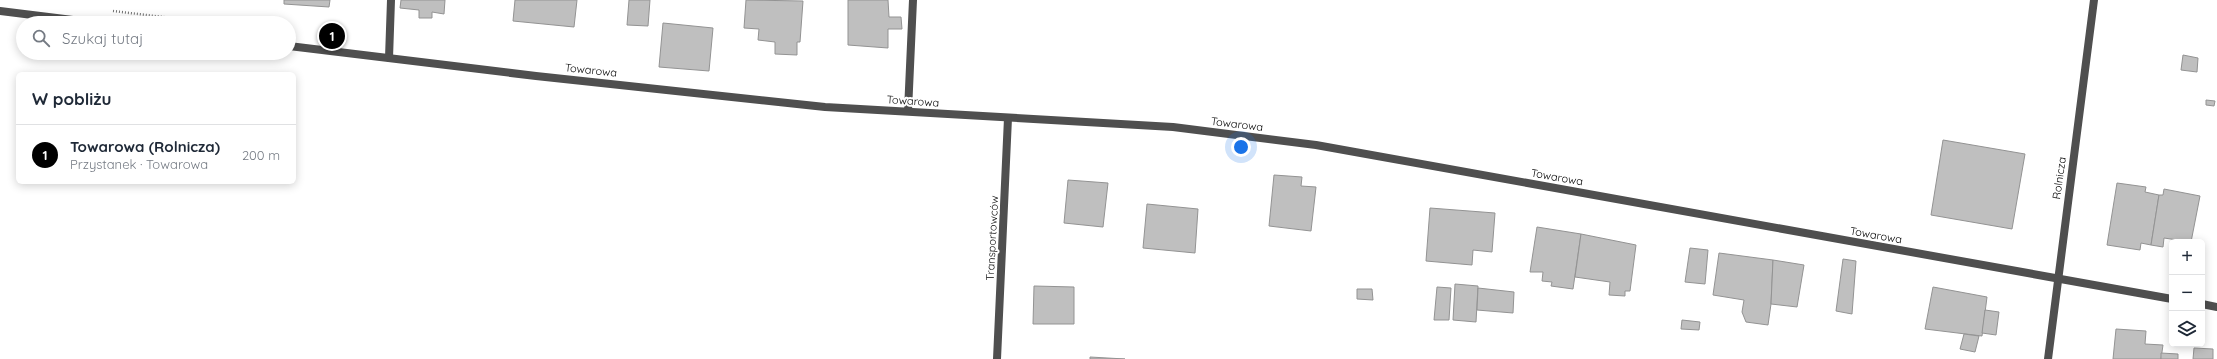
<!DOCTYPE html>
<html lang="pl">
<meta charset="utf-8">
<style>
body{margin:0;font-family:Quicksand,sans-serif;background:#f6f6f7;color:#1f2937}
.controls{position:absolute;right:12px;bottom:12px;display:grid;overflow:hidden;border-radius:6px;box-shadow:0 2px 10px #0003}
.controls button{width:36px;height:36px;display:grid;place-items:center;padding:0;border:0;border-bottom:1px solid #e0e1e3;background:#fff;color:#1f2937;font:20px sans-serif}
.you{position:absolute;left:1241px;top:147px;width:14px;height:14px;margin:-10px;border:3px solid #fff;border-radius:50%;background:#1a73e8;box-shadow:0 0 0 6px #1a73e833}
.badge{display:grid;place-items:center;width:26px;height:26px;border-radius:50%;background:#000;color:#fff;font-size:13px;font-weight:700}
.pin{position:absolute;translate:-50% -50%;border:2px solid #fff;box-shadow:0 1px 4px #0006}
.list{margin:0;padding:0;list-style:none}
h2{display:flex;justify-content:space-between;align-items:center;height:52px;margin:0;padding:0 16px;font-size:17px}
h2 small{font-size:13px;font-weight:400;color:#747a83}
.list li{display:grid;grid-template-columns:26px 1fr auto;gap:12px;align-items:center;box-sizing:border-box;height:60px;padding:0 16px;border-top:1px solid #e0e1e3}
.list b{display:block;font-size:15px;white-space:nowrap}
.list p{margin:0;font-size:13px;white-space:nowrap;color:#747a83}
.list em{font-size:13px;font-style:normal;color:#747a83}
.icon{flex:none;width:22px;height:22px;fill:none;stroke:currentColor;stroke-width:2;stroke-linecap:round;stroke-linejoin:round}
.map{position:relative;flex:none;width:2217px;height:359px;overflow:hidden}
.search{position:absolute;background:#fff;box-shadow:0 2px 10px #0003;left:16px;top:16px;width:280px;height:44px;display:flex;align-items:center;gap:10px;box-sizing:border-box;padding:0 14px;border-radius:22px;color:#747a83;font-size:15px}
.panel{position:absolute;background:#fff;box-shadow:0 2px 10px #0003;left:16px;top:72px;width:280px;height:112px;border-radius:6px}
.map>svg:first-child{display:block}
</style>
<div class="map">
<svg width="2217" height="359" viewBox="0 0 2217 359">
<rect width="100%" height="100%" fill="#fff"/>
<g fill="#bfbfbf" stroke="#939393">
<path d="M284,0H330L329,7L284,4Z"/>
<path d="M401,0H445L444,14L432,12V18H419V10L400,8Z"/>
<path d="M515,0H577L574,27L513,21Z"/>
<path d="M629,0H650L648,26L627,25Z"/>
<path d="M746,0L803,1L800,42H797V55L775,54V42L758,40L759,29L744,28Z"/>
<path d="M848,0H888L889,17H901L902,29H888V48L848,45Z"/>
<path d="M663,23L713,28L709,71L659,67Z"/>
<path d="M2183,55L2198,58L2197,72L2181,70Z"/>
<path d="M2206,100L2215,101L2214,106L2206,105Z"/>
<path d="M1943,140L2025,154L2012,229L1931,215Z"/>
<path d="M1274,175L1302,177L1301,186L1316,187L1311,231L1269,226Z"/>
<path d="M1068,180L1108,183L1103,227L1064,223Z"/>
<path d="M2117,183L2146,187L2145,192L2159,195L2151,245L2141,243L2140,250L2107,245Z"/>
<path d="M2164,189L2200,196L2191,242L2164,238L2163,247L2151,245L2159,195H2163Z"/>
<path d="M1147,204L1198,209L1195,253L1143,248Z"/>
<path d="M1430,208L1495,213L1492,252L1473,250L1472,265L1426,261Z"/>
<path d="M1537,227L1581,234L1573,289L1551,286L1552,282L1542,281L1543,272H1530Z"/>
<path d="M1581,234L1636,245L1630,291H1625V296L1609,295L1610,282L1575,277Z"/>
<path d="M1690,248L1708,250L1705,284L1685,282Z"/>
<path d="M1719,253L1773,260L1771,304L1768,325L1746,322L1742,312L1744,300L1713,295Z"/>
<path d="M1843,259L1856,261L1852,314L1836,311Z"/>
<path d="M1773,260L1804,265L1797,307L1771,304Z"/>
<path d="M1455,284L1478,286L1476,322L1453,320Z"/>
<path d="M1034,286L1074,287V324H1033Z"/>
<path d="M1437,287L1451,288L1449,320H1434Z"/>
<path d="M1933,287L1987,297L1982,336L1925,329Z"/>
<path d="M1478,288L1514,292L1513,313L1477,310Z"/>
<path d="M1357,289H1372L1373,300L1357,299Z"/>
<path d="M1985,310L1999,312L1996,335L1982,333Z"/>
<path d="M1682,320L1700,322L1699,330L1681,329Z"/>
<path d="M2116,329L2146,331L2145,344L2163,345L2161,359H2113Z"/>
<path d="M1964,334L1979,336L1975,352L1960,349Z"/>
<path d="M2194,348L2213,349V359H2193Z"/>
<path d="M2161,353L2178,354V359H2161Z"/>
<path d="M1090,357L1125,359H1090Z"/>
</g>
<g fill="none" stroke-linecap="round" stroke-linejoin="round">
<path stroke="#717171" stroke-width="2.5" stroke-dasharray="1 2" stroke-linecap="butt" d="M113,11L213,23"/>
<g stroke="#4f4f4f" stroke-width="8">
<path d="M389,58L391,0"/>
<path d="M908,111L913,0"/>
</g>
<g stroke="#4f4f4f" stroke-width="8">
<path d="M0,11L97,23"/>
<path d="M289,46L536,76L825,107L1173,127L1316,145L2172,299"/>
<path d="M2202,304L2217,307"/>
<path d="M997,359L1008,118"/>
<path d="M2048,359L2094,0"/>
</g>
</g>
<g text-anchor="middle" stroke-width="4" stroke-linejoin="round" paint-order="stroke">
<g font-size="11" fill="#000" stroke="#fff">
<text transform="translate(591 70) rotate(6)" y="4">Towarowa</text>
<text transform="translate(913 101) rotate(4)" y="4">Towarowa</text>
<text transform="translate(1237 124) rotate(7)" y="4">Towarowa</text>
<text transform="translate(1557 177) rotate(10)" y="4">Towarowa</text>
<text transform="translate(2059 178) rotate(-82)" y="4">Rolnicza</text>
<text transform="translate(1876 235) rotate(10)" y="4">Towarowa</text>
<text transform="translate(992 238) rotate(-87)" y="4">Transportowców</text>
</g>
</g>
</svg>
<div class="controls">
<button>+</button>
<button>−</button>
<button><svg class="icon" aria-label="layers" viewBox="0 0 24 24"><path d="M12 4l9 5-9 5-9-5zM3 14l9 5 9-5"/></svg></button>
</div>
<div class="you"></div>
<div class="pin badge" style="left:332px;top:36px">1</div>
<div class="search"><svg class="icon" aria-label="search" viewBox="0 0 24 24"><circle cx="10" cy="10" r="6"/><path d="M15 15l6 6"/></svg>Szukaj tutaj</div>
<section class="panel">
<h2>W pobliżu<small></small></h2>
<ul class="list">
<li><span class="badge">1</span><div><b>Towarowa (Rolnicza)</b><p>Przystanek · Towarowa</p></div><em>200 m</em></li>
</ul>
</section>
</div>
